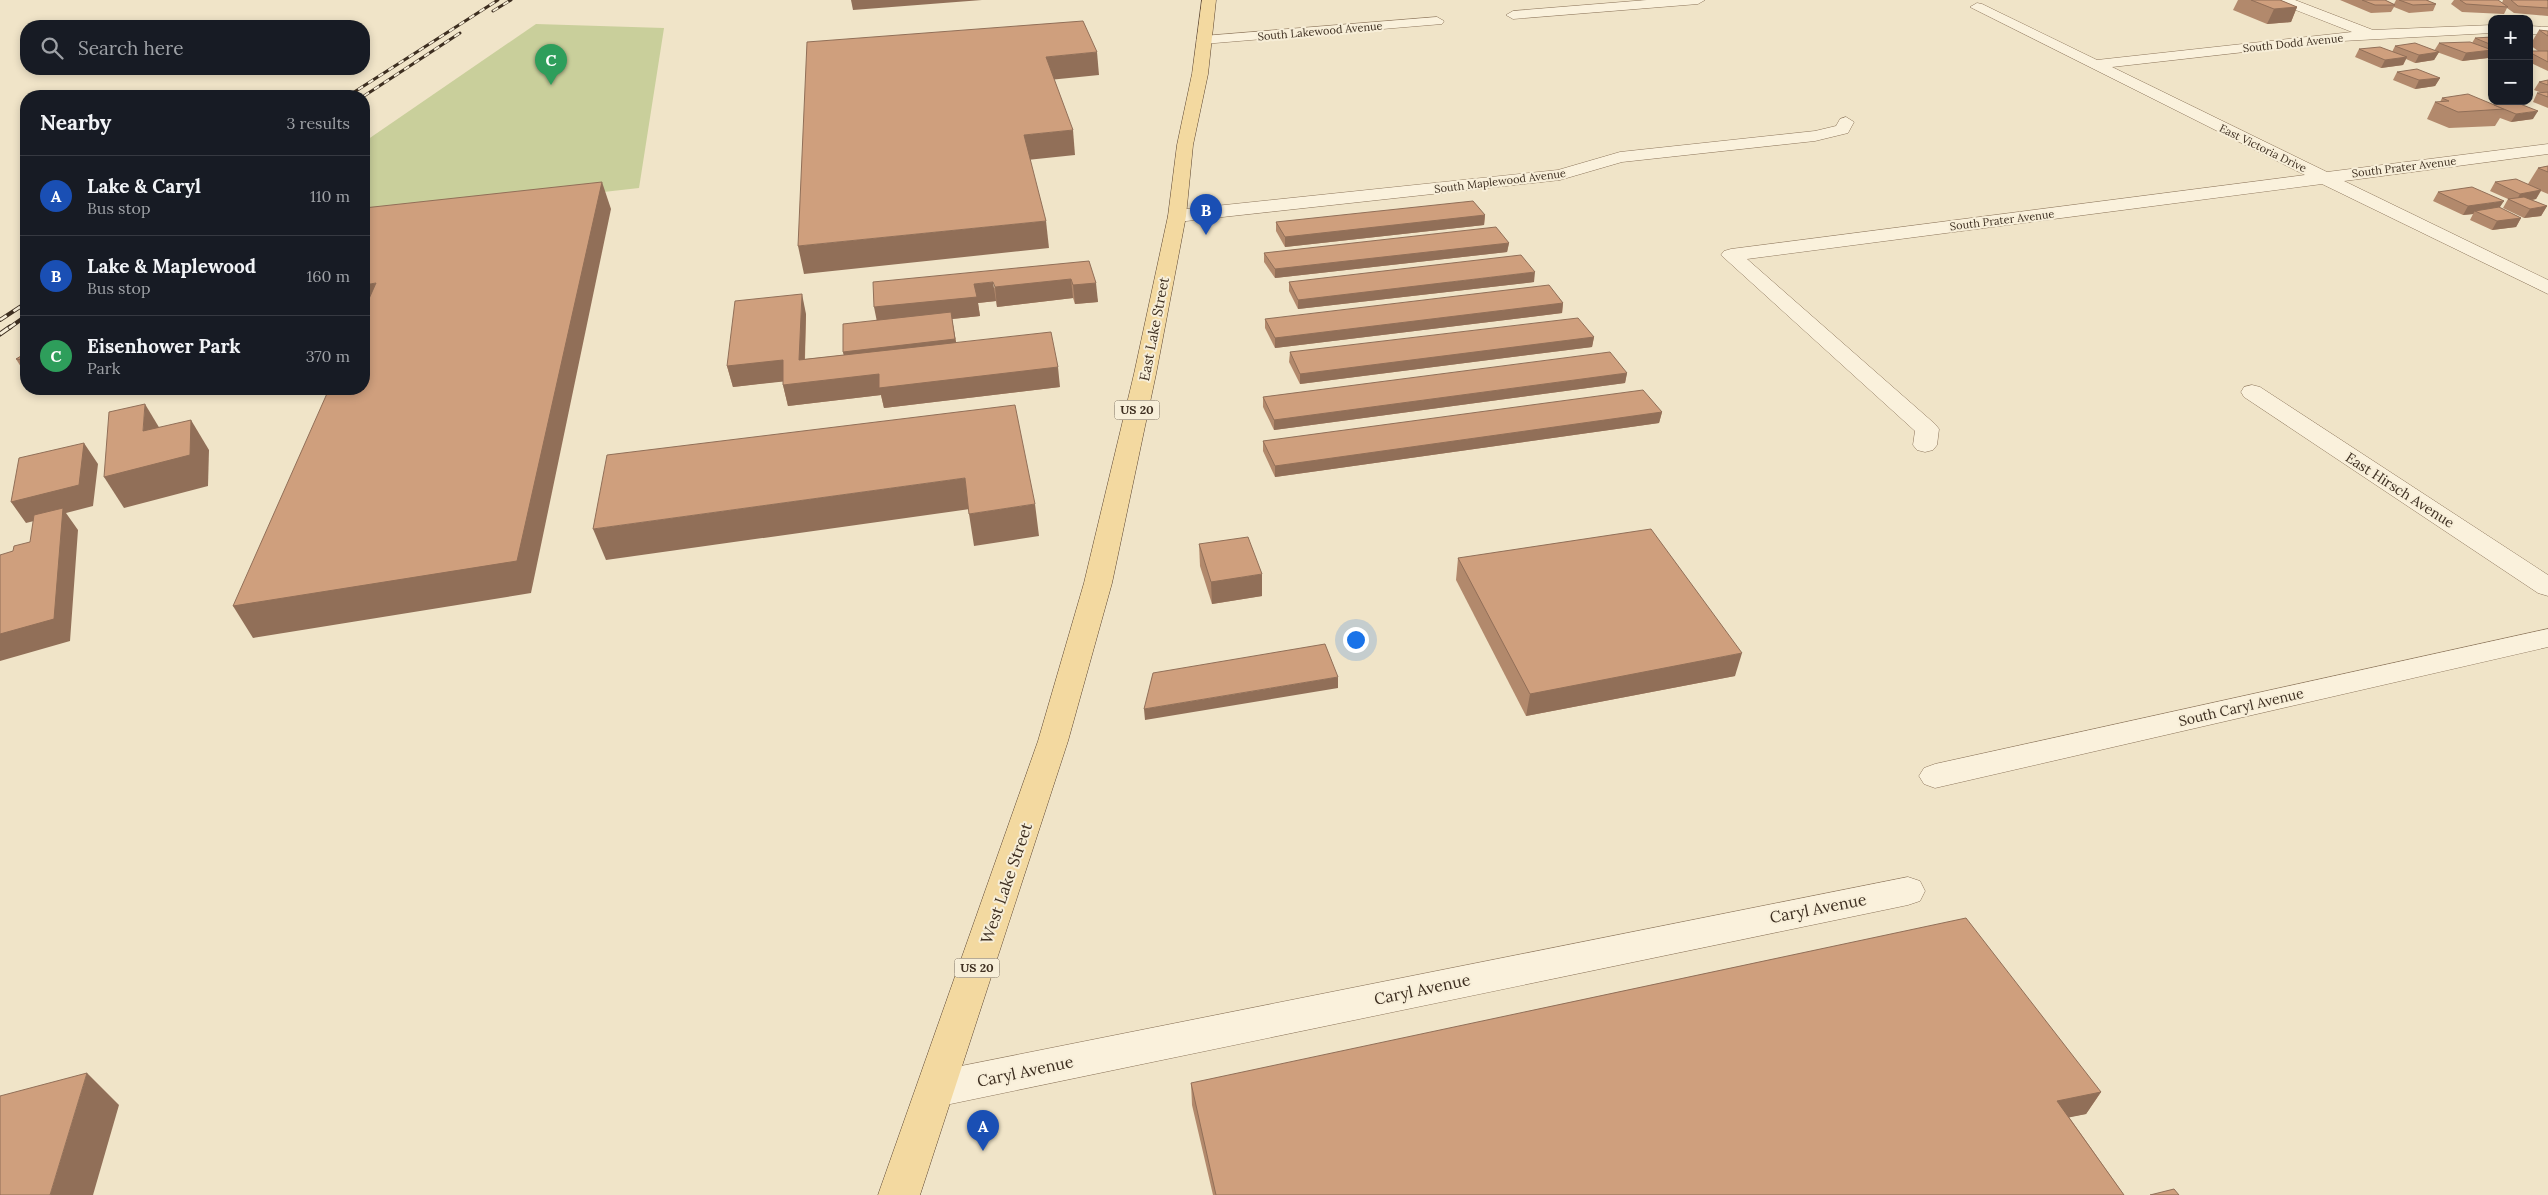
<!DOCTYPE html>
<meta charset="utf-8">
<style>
body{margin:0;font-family:Lora,serif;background:#242831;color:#f1f3f6}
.controls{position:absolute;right:15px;top:15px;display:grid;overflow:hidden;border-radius:10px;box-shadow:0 2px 8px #0003}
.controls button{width:45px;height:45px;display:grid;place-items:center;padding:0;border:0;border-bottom:1px solid #363941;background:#171b24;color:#f1f3f6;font:25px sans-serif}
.you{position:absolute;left:1355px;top:639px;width:18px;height:18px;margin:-12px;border:4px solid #fff;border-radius:50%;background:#1a73e8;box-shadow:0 0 0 8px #1a73e833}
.badge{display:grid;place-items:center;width:32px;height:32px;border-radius:50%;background:#d93025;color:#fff;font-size:16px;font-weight:700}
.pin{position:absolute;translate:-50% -41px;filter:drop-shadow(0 1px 2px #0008)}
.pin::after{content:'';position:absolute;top:26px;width:18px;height:15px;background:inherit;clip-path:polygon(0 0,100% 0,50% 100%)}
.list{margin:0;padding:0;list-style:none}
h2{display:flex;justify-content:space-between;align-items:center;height:65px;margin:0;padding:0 20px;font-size:21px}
h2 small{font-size:16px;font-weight:400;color:#9ea1a6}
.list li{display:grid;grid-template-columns:32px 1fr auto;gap:15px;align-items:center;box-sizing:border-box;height:80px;padding:0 20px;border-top:1px solid #363941}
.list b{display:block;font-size:19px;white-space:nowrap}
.list p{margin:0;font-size:16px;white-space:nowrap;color:#9ea1a6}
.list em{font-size:16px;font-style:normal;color:#9ea1a6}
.icon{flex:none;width:28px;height:28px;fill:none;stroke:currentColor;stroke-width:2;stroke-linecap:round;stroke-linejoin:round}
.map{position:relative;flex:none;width:2548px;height:1195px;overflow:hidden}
.search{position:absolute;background:#171b24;box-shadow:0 2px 8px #0003;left:20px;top:20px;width:350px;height:55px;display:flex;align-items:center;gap:12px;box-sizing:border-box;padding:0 18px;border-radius:20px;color:#9ea1a6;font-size:19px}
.panel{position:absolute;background:#171b24;box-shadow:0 2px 8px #0003;left:20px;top:90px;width:350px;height:305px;border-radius:20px}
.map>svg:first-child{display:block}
</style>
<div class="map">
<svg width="2548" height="1195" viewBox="0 0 2548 1195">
<rect width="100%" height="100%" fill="#f0e4c8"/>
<path fill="#c9cf9b" d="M536,24L664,28L639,188L364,219V142Z"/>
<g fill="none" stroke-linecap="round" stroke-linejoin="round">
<defs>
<g id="street">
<path d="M1647,0H1705L1698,4L1513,19L1506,15L1513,11Z"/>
<path d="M2276,0H2295L2373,30L2492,25V33L2342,41L2112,67L2327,172L2548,144V154L2344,181L2548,280V294L2322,184L1747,259L1935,424L1939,429L1937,445L1933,450L1925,452L1917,450L1913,445L1915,431L1721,255L1724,251L1731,249L2305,175L1970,7L1977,3L1982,4L2097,60L2352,32L2278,3Z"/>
<path d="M1437,17L1444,21L1442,24L1203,44L1196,40L1203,36Z"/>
<path d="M2529,26L2548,27V35L2529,34Z"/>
<path d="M1846,117L1854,122L1848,133L1815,141L1622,162L1560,180L1177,222L1170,220L1168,216L1170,212L1177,210L1558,170L1620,152L1815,131L1836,126L1840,119Z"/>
<path d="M2252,385L2260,387L2548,575V596L2538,593L2244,397L2241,392L2244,387Z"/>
<path d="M2548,629V647L1935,788L1924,784L1919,776L1924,768L1935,764Z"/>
<path d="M1908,877L1920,881L1925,891L1920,901L1908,905L936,1107L922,1102L917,1089L922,1076L936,1071Z"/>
</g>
<path id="primary" d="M1202,0H1216L1208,74L1193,145L1186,216L1156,374L1112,583L1068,741L920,1195H878L1038,741L1084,583L1134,374L1168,216L1177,145L1192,74Z"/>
</defs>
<use href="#street" stroke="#8d765c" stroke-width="1"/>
<use href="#primary" stroke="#5b4430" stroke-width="1"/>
<use href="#street" fill="#faf1dc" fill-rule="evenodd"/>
<use href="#primary" fill="#f3d9a0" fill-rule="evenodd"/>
<defs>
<g id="rail-far2">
<path d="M493,11L511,0"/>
<path d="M348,96L498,0"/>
<path d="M364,96L460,33"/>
</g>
<g id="rail-far1">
<path d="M0,320L26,303"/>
<path d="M9,328L26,316"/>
</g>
<path id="rail" d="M0,334L10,327"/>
</defs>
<use href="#rail-far2" stroke="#3d2e20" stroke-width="3"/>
<use href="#rail-far1" stroke="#3d2e20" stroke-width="4"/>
<use href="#rail" stroke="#3d2e20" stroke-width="5"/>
<use href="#rail-far2" stroke="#f7eed8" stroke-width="2" stroke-dasharray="6" stroke-linecap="butt"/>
<use href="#rail-far1" stroke="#f7eed8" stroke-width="2.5" stroke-dasharray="8" stroke-linecap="butt"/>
<use href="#rail" stroke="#f7eed8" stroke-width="3" stroke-dasharray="10" stroke-linecap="butt"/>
</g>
<g fill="#b2896c">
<path d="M2238,0H2280L2297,7L2291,22L2267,24L2233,10Z"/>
<path d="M2340,0H2385L2394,4L2396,0H2429L2428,1L2436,4L2433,11L2409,13L2394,7L2391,12L2371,13Z"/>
<path d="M2454,0H2498L2502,3L2503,0H2547L2548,1V16L2514,13L2507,8L2504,14L2462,12L2451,4Z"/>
<path d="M2539,30L2548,31V71L2529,62V51H2538L2530,45Z"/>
<path d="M2492,37V54H2490L2488,58L2462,61L2434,51L2439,43H2472L2475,38Z"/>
<path d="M2395,46L2439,52L2434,60L2415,63L2406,59L2403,65L2381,68L2355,57L2359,49L2392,52Z"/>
<path d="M2397,72L2440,78L2435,86L2415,89L2393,80Z"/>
<path d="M2548,80V108L2533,102L2537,93H2542L2534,90L2539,82Z"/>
<path d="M2442,98L2494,105L2533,119L2511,122L2500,118L2495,126L2449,128L2427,119L2435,102H2440Z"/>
<path d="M2548,166V194L2541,191L2536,199L2532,200L2547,206L2541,216L2524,218L2503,208L2508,199L2490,191L2495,182L2528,184L2538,168Z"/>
<path d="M2438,192L2500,208L2521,218L2516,227L2492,230L2470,220L2473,214L2463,215L2433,201Z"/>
<path d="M1485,215L1484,225L1285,247L1276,231V222Z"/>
<path d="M1509,243L1507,252L1275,278L1264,262V253Z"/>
<path d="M1089,261L1098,302L1075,304L1073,298L997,307L996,301L978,303L980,316L952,319L956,343L1060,387L884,408L881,395L788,406L783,385V381L733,387L727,366L806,314L805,359L844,355L843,352L876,320Z"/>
<path d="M1289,282H1534L1298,309L1289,291Z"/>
<path d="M1563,303L1562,313L1275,348L1265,328V319Z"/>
<path d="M1594,337L1592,347L1300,384L1289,362L1290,352Z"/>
<path d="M26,353V375L16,359Z"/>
<path d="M1627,373L1625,383L1274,430L1263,407V397Z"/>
<path d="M36,389H141L136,392Z"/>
<path d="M1662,412L1659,423L1275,477L1263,451V441Z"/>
<path d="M1199,544L1262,596L1212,604L1200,566Z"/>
<path d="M1458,558L1735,676L1526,716L1456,580Z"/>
<path d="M1191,1083L2101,1092L2086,1114L2069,1117L2124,1195H1213L1192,1105Z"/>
</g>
<g fill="#916f58">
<path d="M851,0H982L853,10Z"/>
<path d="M2297,7L2291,22L2267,24L2274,9Z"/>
<path d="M2492,50L2488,58L2462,61L2466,53Z"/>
<path d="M1097,52L1099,75L1049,80L1046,57Z"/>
<path d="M2439,52L2434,60L2415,63L2419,55Z"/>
<path d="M2407,57L2403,65L2381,68L2385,60Z"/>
<path d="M2440,78L2435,86L2415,89L2419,80Z"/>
<path d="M2529,92H2533L2529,98Z"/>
<path d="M2538,111L2533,119L2511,122L2516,114Z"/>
<path d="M1073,130L1075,155L1027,160L1024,135Z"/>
<path d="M602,182L611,209L531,593L253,638L233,606Z"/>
<path d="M2541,190L2536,199L2515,203L2520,194Z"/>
<path d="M2504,201L2498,210L2475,211L2473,214L2463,215L2468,206Z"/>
<path d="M2547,206L2541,216L2524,218L2530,209Z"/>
<path d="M1485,215L1484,225L1285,247V237Z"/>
<path d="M2521,218L2516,227L2492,230L2497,221Z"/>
<path d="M1046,221L1049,248L804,274L798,246Z"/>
<path d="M1509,243L1507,252L1275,278V269Z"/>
<path d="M1535,272L1534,282L1298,309V300Z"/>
<path d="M1071,279L1073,298L997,307L995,287Z"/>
<path d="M993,282L996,301L978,303L980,316L952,319L959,359L848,372L843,352L878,327L874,307L974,284Z"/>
<path d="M376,283L364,314V285Z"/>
<path d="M1096,283L1098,302L1075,304L1073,285Z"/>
<path d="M802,294L806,314L804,380L799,360Z"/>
<path d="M1563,303L1562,313L1275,348V338Z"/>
<path d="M1594,337L1592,347L1300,384V374Z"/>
<path d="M783,360L788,381L733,387L727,366Z"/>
<path d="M1058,367L1060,387L884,408L881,395L788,406L783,385L879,374Z"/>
<path d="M1627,373L1625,383L1274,430V420Z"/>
<path d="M134,389H141L136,392Z"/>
<path d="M145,404L163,434L143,431Z"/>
<path d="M1662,412L1659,423L1275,477V466Z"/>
<path d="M191,420L209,450L208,486L124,508L104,477Z"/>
<path d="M84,443L98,464L93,506L66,513L78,530L70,641L0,661V634L62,514L26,523L11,502Z"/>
<path d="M965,478L970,509L606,560L593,529Z"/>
<path d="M1035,504L1039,536L974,546L969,514Z"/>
<path d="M1262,574V596L1212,604L1211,582Z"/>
<path d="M1742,653L1735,676L1526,716L1530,694Z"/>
<path d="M1338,677V688L1145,720L1144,709Z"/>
<path d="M87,1073L119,1105L93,1195H50Z"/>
<path d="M2101,1092L2086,1114L2042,1123L2057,1101Z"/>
</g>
<g fill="#cf9f7d" stroke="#916f58">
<path d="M2251,0H2280L2297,7L2274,9Z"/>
<path d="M2362,0H2385L2395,5H2375Z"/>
<path d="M2399,0H2426L2436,4L2413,5Z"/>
<path d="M2460,0H2498L2508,7L2466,4Z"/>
<path d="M2511,0H2547L2548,1V8L2518,6Z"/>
<path d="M1083,21L1097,52L1046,57L1073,130L1024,135L1046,221L798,246L807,42Z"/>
<path d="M2539,30L2548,31V36Z"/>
<path d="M2492,37V45L2475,38Z"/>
<path d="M2470,42L2492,50L2466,53L2439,43Z"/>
<path d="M2415,43L2439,52L2419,55L2395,46Z"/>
<path d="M2380,47L2407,57L2385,60L2359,49Z"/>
<path d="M2529,51H2548V62L2529,52Z"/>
<path d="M2417,69L2440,78L2419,80L2397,72Z"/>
<path d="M2548,80V85L2539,82Z"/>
<path d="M2548,92V97L2537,93Z"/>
<path d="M2468,94L2504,109L2458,112L2435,102L2449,101L2442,98Z"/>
<path d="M2515,102L2538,111L2516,114L2494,105Z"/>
<path d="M2548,166V172L2538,168Z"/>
<path d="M2516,179L2541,190L2520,194L2495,182Z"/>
<path d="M602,182L517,561L233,606L329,389H364V310L376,283L364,285V208Z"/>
<path d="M2472,187L2504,201L2468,206L2438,192Z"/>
<path d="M2524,197L2547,206L2530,209L2508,199Z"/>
<path d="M1473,201L1485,215L1285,237L1276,222Z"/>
<path d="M2499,207L2521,218L2497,221L2475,211Z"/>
<path d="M1496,227L1509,243L1275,269L1264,253Z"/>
<path d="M1521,255L1535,272L1298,300L1289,282Z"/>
<path d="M1089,261L1096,283L1073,285L1071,279L995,287L993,282L974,284L977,297L874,307L873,282Z"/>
<path d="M1549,285L1563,303L1275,338L1265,319Z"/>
<path d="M802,294L799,360L1051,332L1058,367L879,388V374L783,385V360L727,366L735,301Z"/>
<path d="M951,312L955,339L843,352V324Z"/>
<path d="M1578,318L1594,337L1300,374L1290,352Z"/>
<path d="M1610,352L1627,373L1274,420L1263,397Z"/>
<path d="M26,353V360L16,359Z"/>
<path d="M1643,390L1662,412L1275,466L1263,441Z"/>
<path d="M145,404L143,431L191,420L190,455L104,477L109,412Z"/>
<path d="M1015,405L1035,504L969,514L965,478L593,529L607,455Z"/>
<path d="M84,443L79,485L11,502L19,458Z"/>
<path d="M63,508L54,619L0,634V555L13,551L14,546L30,542L34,515Z"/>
<path d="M1651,529L1742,653L1530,694L1458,558Z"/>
<path d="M1248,537L1262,574L1211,582L1199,544Z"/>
<path d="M1325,644L1338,677L1144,709L1153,673Z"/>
<path d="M1966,918L2101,1092L2057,1101L2124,1195H1216L1191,1083Z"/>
<path d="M87,1073L50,1195H0V1096Z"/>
<path d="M2174,1189L2179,1195H2150Z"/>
</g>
<g text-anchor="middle" stroke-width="4" stroke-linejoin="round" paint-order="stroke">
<g font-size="11" fill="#3d2e20" stroke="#f7eed8">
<text transform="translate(1320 31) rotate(-5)" y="4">South Lakewood Avenue</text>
<text transform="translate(2293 43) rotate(-6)" y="4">South Dodd Avenue</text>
<text transform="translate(2263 148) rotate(26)" y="4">East Victoria Drive</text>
<text transform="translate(2404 167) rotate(-7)" y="4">South Prater Avenue</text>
<text transform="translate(1500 181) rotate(-7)" y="4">South Maplewood Avenue</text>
<text transform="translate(2002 220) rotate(-7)" y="4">South Prater Avenue</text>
</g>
<g fill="#f7eed8" stroke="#756857" stroke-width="1">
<rect x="1114.5" y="400.5" width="45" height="19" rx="4"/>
<rect x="954.5" y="958.5" width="45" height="19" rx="4"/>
</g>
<g font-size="12" font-weight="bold" fill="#3d2e20">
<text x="1137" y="414">US 20</text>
<text x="977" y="972">US 20</text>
</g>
<g font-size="14" fill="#3d2e20" stroke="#f7eed8">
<text transform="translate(1154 329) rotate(-79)" y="5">East Lake Street</text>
<text transform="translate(2400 490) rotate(33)" y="5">East Hirsch Avenue</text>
<text transform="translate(2241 707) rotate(-13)" y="5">South Caryl Avenue</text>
</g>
<g font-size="16" fill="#3d2e20" stroke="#f7eed8">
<text transform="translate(1006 883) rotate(-71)" y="6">West Lake Street</text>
<text transform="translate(1818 908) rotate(-11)" y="6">Caryl Avenue</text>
<text transform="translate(1422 989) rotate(-12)" y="6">Caryl Avenue</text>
<text transform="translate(1025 1071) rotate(-12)" y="6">Caryl Avenue</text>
</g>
</g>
</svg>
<div class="controls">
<button>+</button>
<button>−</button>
</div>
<div class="you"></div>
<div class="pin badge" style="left:983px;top:1151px;background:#1a4fb4">A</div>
<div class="pin badge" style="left:1206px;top:235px;background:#1a4fb4">B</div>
<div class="pin badge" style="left:551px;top:85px;background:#2e9e5b">C</div>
<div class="search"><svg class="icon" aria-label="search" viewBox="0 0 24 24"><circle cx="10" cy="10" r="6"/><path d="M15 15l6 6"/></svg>Search here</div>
<section class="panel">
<h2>Nearby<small>3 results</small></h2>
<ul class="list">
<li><span class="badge" style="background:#1a4fb4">A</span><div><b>Lake &amp; Caryl</b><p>Bus stop</p></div><em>110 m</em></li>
<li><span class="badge" style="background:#1a4fb4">B</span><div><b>Lake &amp; Maplewood</b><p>Bus stop</p></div><em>160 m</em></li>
<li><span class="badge" style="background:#2e9e5b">C</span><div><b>Eisenhower Park</b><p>Park</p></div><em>370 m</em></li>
</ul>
</section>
</div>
